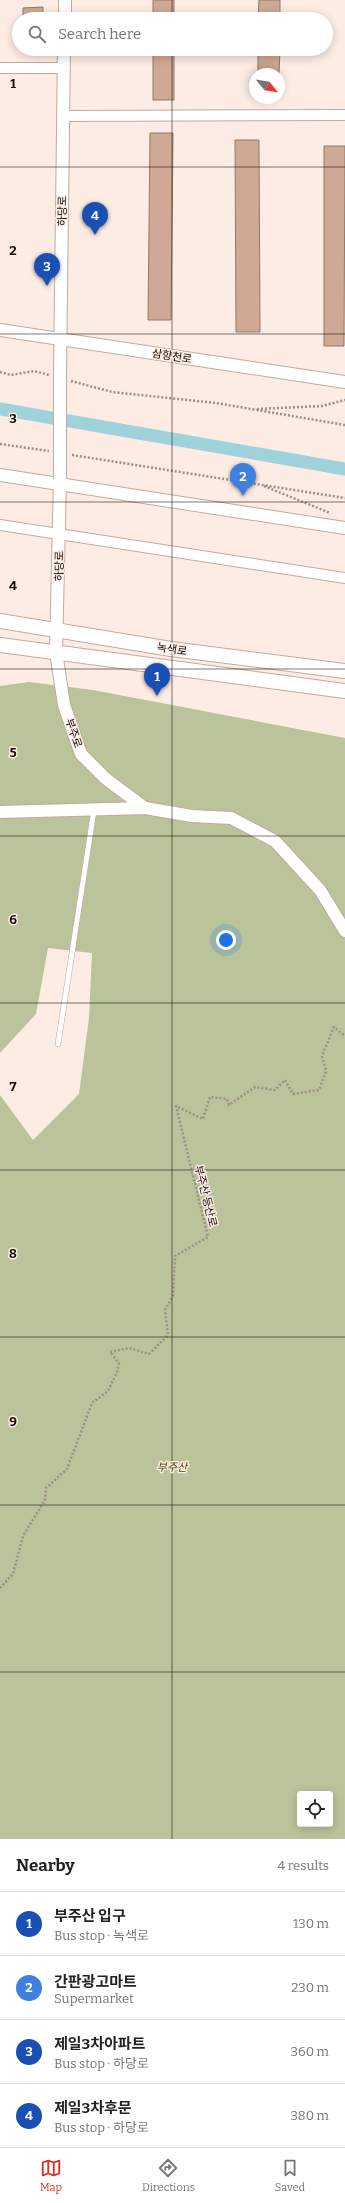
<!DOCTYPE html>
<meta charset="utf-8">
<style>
body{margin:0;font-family:Bitter,"Noto Sans KR",serif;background:#f6f6f6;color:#222}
.controls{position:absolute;right:12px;bottom:12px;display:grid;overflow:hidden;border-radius:4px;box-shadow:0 2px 10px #0003}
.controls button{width:36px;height:36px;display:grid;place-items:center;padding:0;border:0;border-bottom:1px solid #e0e0e0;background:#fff;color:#222;font:20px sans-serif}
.compass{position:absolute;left:249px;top:68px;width:36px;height:36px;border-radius:50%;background:#fff;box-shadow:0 2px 10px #0003;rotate:120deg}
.you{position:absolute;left:226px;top:940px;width:14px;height:14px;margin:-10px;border:3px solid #fff;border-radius:50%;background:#1a73e8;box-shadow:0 0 0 6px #1a73e833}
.badge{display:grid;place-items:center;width:26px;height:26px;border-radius:50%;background:#d93025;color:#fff;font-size:13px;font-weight:700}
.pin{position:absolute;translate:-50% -33px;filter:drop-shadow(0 1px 2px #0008)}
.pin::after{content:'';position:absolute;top:21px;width:14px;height:12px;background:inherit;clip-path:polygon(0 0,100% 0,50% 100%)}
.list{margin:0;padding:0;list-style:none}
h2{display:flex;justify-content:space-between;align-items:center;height:52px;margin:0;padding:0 16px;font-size:17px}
h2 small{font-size:13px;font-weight:400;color:#767676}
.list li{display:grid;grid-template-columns:26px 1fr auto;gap:12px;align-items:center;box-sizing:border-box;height:64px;padding:0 16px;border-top:1px solid #e0e0e0}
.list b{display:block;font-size:15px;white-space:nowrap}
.list p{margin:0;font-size:13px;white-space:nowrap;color:#767676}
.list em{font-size:13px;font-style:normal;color:#767676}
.icon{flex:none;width:22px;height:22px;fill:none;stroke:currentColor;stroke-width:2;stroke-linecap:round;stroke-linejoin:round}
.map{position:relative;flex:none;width:345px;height:1839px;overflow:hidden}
.search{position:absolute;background:#fff;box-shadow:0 2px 10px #0003;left:12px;right:12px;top:12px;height:44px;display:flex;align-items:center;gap:10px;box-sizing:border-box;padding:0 14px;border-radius:22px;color:#767676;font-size:15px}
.sheet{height:308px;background:#fff}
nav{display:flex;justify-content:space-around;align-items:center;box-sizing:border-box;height:56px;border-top:1px solid #e0e0e0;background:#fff;font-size:11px;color:#767676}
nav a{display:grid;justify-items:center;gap:2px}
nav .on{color:#d93025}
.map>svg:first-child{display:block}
</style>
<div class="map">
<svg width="345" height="1839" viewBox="0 0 345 1839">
<rect width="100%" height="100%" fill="#fcece3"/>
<path fill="#bbc39b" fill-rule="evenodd" d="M29,682L93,690L345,738V1839H0V1095L33,1140L79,1094L89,1018L92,953L48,948L36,1014L0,1053V686ZM300,1794H330V1824H300Z"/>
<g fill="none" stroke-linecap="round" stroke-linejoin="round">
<path stroke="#a0d2dc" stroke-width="13" d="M0,409L345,469"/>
</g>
<g fill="#cfa993" stroke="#917a6d">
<rect x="153" y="0" width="21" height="19"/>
<path d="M259,0H280V19H258Z"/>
<path d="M43,7V19H23V8Z"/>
<rect x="153" y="49" width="21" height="51"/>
<path d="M258,49H280L279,74H258Z"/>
<path d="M150,133H173L171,320H148Z"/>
<path d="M235,140H259L260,332H236Z"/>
<path d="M324,146H345L344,346H324Z"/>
</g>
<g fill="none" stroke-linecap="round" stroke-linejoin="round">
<defs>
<path id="service" d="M58,1044L94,810"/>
<g id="minor">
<path d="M0,68H64"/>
<path d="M64,116L345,115"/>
<path d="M0,525L345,578"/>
</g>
<g id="tertiary">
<path d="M65,19V0"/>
<path d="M0,330L345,382"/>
<path d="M60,372L64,49"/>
<path d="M0,475L345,528"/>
<path d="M60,479L56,652L64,705L81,754L106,779L145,808"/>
<path d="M0,812L145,808L192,816L231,818L275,841L320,890L345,931"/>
</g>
<g id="secondary">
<path d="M0,621L171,649L345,671"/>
<path d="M0,645L345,691"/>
</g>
</defs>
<use href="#service" stroke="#c3aa9d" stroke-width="6"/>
<use href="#minor" stroke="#c3aa9d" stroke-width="12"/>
<use href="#tertiary" stroke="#c3aa9d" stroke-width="14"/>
<use href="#secondary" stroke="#c3aa9d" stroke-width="16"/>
<g stroke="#9b8f88" stroke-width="2.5" stroke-dasharray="2 2" stroke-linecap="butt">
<path d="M0,372L11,375L34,371L49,375"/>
<path d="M71,381L112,392L216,403L345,425"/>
<path d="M257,409L322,406L345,400"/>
<path d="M0,444L49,451"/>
<path d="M72,455L345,498"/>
<path d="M264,486L330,513"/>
<path d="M0,1588L13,1574L23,1536L45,1500L46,1488L67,1469L92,1403L108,1391L117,1372L119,1363L110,1352L129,1348L149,1354L168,1335L165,1310L173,1296L175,1256L208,1237L176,1106L203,1119L210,1097L227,1099L229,1105L255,1087L275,1090L285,1080L293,1094L319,1090L326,1071L322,1056L334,1027L345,1036"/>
</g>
<use href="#service" stroke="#fff" stroke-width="5"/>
<use href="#minor" stroke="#fff" stroke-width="10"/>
<use href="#tertiary" stroke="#fff" stroke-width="12"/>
<use href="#secondary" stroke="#fff" stroke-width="14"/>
<defs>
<path id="tertiary-bridge" d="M60,479V372"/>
</defs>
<use href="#tertiary-bridge" stroke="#c3aa9d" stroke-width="14" stroke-linecap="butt"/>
<use href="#tertiary-bridge" stroke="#fff" stroke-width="12"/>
</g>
<path fill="none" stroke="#130b07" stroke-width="1" stroke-opacity="0.55" d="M172,0V19M172,49V1839M0,167H345M0,334H345M0,502H345M0,669H345M0,836H345M0,1003H345M0,1170H345M0,1337H345M0,1505H345M0,1672H345"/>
<g text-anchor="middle" stroke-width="3" stroke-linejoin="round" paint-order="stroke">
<g font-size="11" fill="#130b07" stroke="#fcece3">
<text transform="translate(62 211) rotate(-89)" y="4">하당로</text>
<text transform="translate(172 356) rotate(9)" y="4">삼향천로</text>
<text transform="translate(59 566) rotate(-89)" y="4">하당로</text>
<text transform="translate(172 649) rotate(8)" y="4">녹색로</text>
<text transform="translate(74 733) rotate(71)" y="4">부주로</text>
<text transform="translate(206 1196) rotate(76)" y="4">부주산 등산로</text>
</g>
<g font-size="11" font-style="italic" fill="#404704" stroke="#fcece3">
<text x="172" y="1471">부주산</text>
</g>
</g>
<g font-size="13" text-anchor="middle" font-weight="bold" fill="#130b07" stroke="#fcece3" stroke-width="3" stroke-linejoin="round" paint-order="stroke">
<text x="13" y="88">1</text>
<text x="13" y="255">2</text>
<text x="13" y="423">3</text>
<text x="13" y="590">4</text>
<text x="13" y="757">5</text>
<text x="13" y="924">6</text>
<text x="13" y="1091">7</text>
<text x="13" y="1258">8</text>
<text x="13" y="1426">9</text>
</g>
</svg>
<div class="controls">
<button><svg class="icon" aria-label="locate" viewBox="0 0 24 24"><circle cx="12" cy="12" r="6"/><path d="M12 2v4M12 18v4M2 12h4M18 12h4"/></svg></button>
</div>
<svg class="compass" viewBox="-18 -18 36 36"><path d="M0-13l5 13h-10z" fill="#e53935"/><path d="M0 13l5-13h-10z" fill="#767676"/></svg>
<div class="you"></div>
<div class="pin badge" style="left:157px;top:696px;background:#1a4fb4">1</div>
<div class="pin badge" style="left:243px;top:496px;background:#3f7fe0">2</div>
<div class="pin badge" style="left:47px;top:286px;background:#1a4fb4">3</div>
<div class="pin badge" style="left:95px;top:235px;background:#1a4fb4">4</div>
<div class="search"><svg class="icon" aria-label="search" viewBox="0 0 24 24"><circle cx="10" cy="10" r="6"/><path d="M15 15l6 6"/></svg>Search here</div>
</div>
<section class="sheet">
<h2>Nearby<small>4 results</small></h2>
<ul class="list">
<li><span class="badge" style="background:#1a4fb4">1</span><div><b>부주산 입구</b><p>Bus stop · 녹색로</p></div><em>130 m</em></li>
<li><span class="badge" style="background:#3f7fe0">2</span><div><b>간판광고마트</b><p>Supermarket</p></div><em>230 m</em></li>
<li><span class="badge" style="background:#1a4fb4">3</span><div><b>제일3차아파트</b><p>Bus stop · 하당로</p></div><em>360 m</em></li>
<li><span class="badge" style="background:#1a4fb4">4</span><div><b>제일3차후문</b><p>Bus stop · 하당로</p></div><em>380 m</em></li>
</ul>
</section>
<nav>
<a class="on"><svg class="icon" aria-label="map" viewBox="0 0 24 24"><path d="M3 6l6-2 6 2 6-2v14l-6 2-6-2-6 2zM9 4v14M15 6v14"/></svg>Map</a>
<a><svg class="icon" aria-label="directions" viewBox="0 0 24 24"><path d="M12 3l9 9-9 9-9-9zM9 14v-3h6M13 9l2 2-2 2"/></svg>Directions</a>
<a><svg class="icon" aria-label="saved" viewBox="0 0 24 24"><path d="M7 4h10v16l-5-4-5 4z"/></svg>Saved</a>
</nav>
